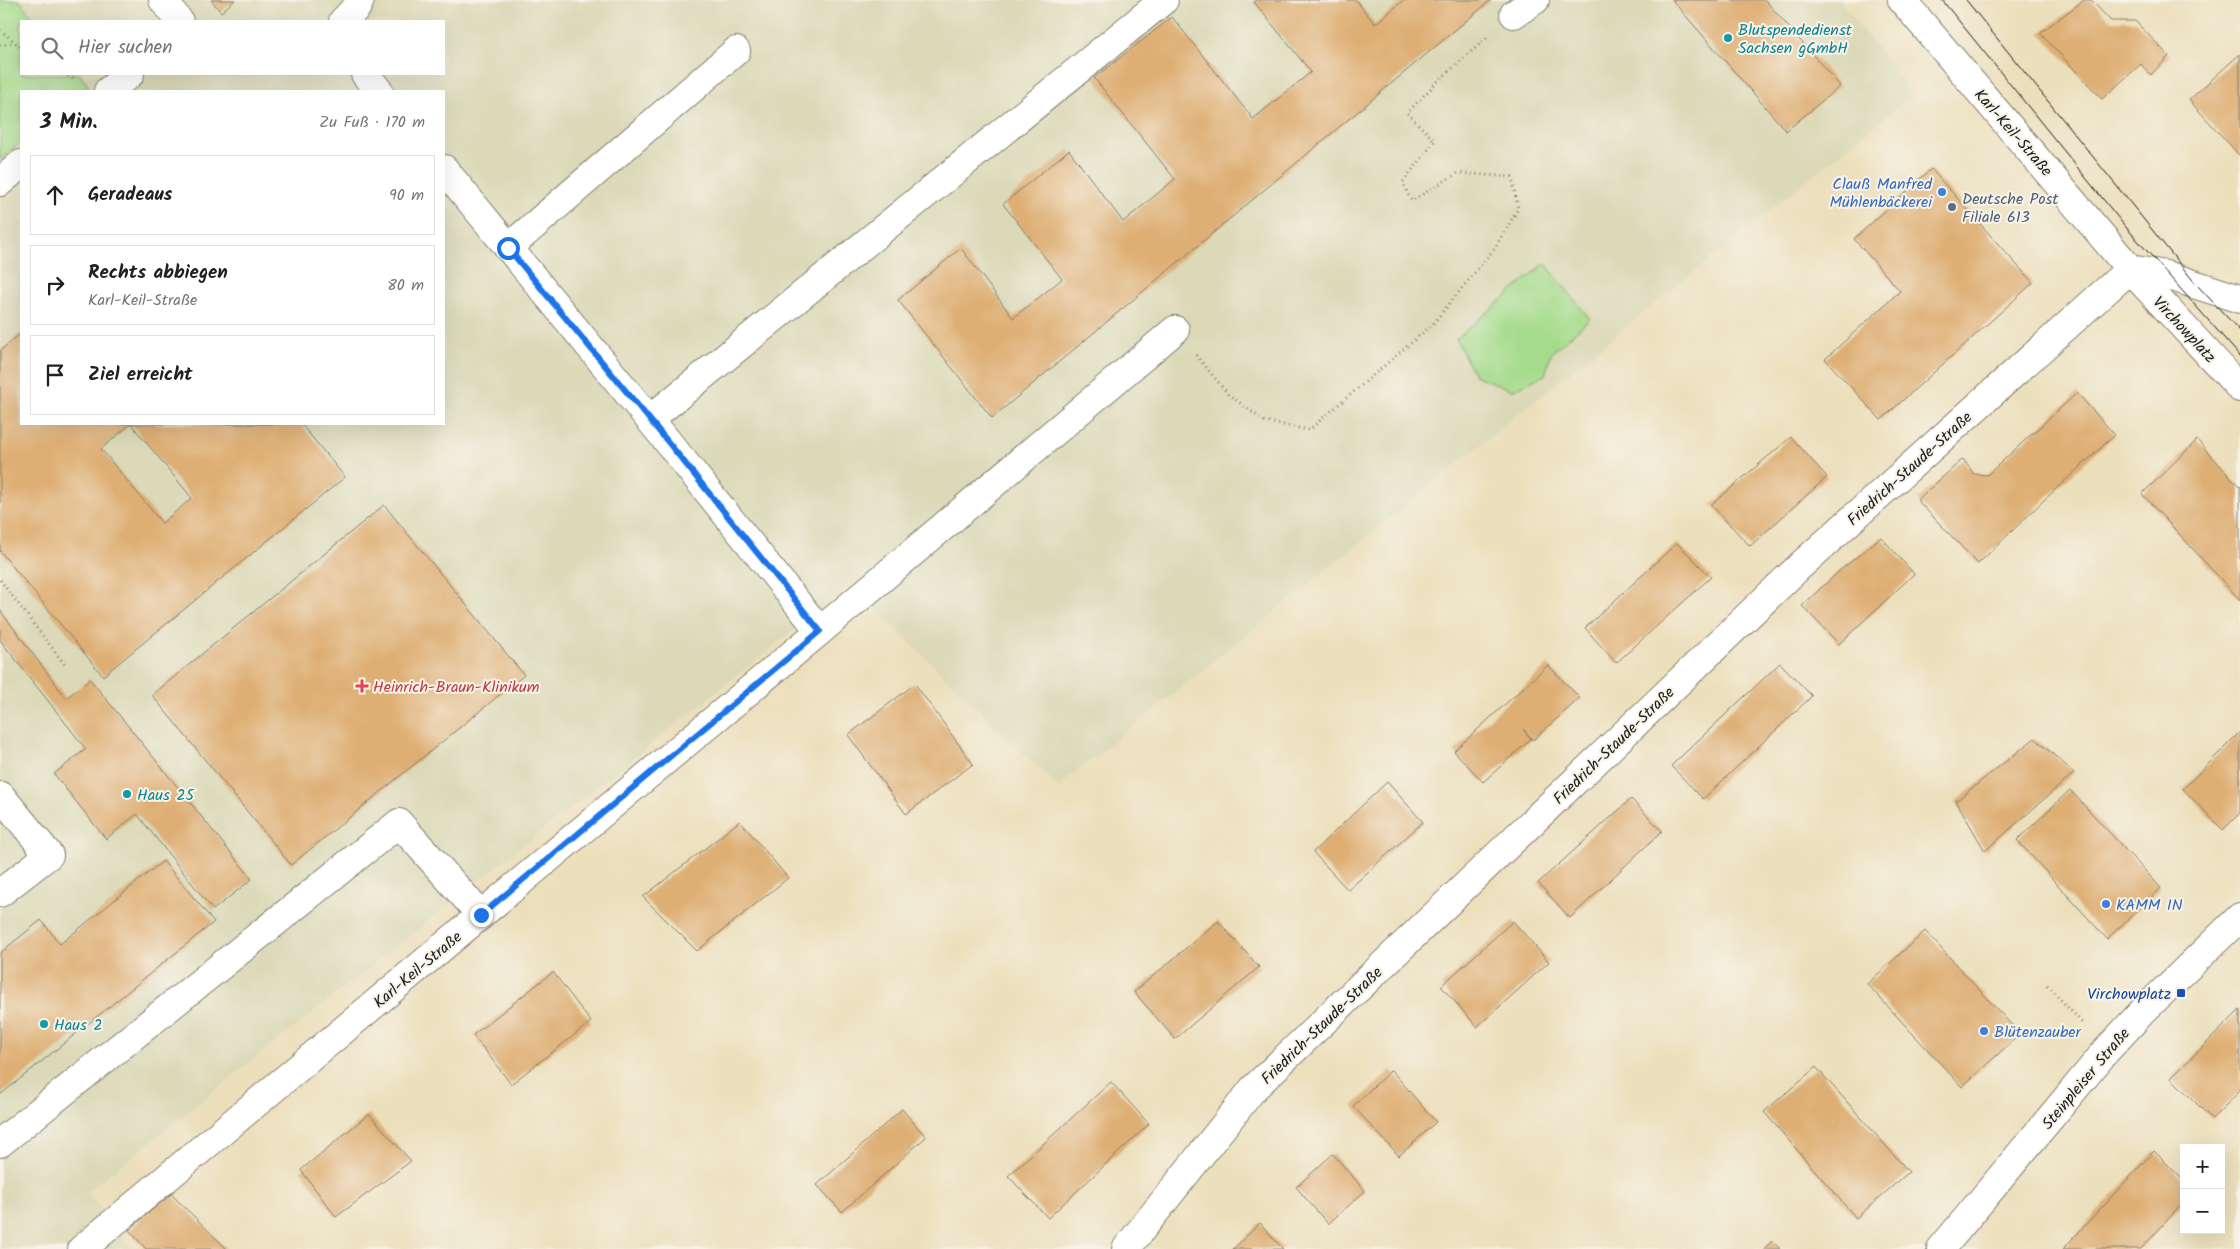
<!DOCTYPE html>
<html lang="de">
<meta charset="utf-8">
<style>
body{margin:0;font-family:Kalam,sans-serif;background:#f2f2f2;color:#202124}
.controls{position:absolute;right:15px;bottom:15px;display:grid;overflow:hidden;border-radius:0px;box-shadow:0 5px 20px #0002}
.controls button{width:45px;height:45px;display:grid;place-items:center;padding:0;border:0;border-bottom:1px solid #e0e0e0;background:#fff;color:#202124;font:25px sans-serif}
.stop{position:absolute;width:15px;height:15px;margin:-11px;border:4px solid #1a73e8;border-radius:50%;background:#fff}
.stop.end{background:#1a73e8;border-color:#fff;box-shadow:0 1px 5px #0008}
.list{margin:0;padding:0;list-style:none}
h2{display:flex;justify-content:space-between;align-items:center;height:65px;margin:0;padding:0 20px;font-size:21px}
h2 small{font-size:16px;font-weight:400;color:#757577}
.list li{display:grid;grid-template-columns:32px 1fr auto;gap:15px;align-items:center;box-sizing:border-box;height:80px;margin:0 10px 10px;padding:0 10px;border:1px solid #e0e0e0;border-radius:0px}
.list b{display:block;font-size:19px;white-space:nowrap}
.list p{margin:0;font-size:16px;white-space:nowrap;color:#757577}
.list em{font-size:16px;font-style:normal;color:#757577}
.icon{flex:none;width:28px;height:28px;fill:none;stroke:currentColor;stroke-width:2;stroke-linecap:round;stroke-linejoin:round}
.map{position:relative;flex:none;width:2240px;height:1249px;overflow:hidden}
.search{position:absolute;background:#fff;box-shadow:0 5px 20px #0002;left:20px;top:20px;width:425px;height:55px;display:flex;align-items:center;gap:12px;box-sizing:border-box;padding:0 18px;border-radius:0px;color:#757577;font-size:19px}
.panel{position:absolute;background:#fff;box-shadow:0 5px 20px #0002;left:20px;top:90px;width:425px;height:335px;border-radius:0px}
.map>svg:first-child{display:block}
</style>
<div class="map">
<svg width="2240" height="1249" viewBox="0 0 2240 1249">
<rect width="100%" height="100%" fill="#f7f3e8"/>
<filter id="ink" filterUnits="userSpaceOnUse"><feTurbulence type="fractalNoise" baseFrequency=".02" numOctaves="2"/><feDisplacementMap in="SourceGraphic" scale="10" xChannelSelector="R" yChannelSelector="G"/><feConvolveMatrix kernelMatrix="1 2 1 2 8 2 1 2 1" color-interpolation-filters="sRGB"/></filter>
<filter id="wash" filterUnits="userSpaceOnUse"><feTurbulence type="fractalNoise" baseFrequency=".0096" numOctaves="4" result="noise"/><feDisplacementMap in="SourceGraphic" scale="20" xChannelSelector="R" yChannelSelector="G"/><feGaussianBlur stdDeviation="1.12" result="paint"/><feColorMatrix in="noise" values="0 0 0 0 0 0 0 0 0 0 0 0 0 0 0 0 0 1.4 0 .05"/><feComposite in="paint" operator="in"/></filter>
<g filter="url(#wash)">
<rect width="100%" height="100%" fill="#ecdfbc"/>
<path fill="#dbd9b8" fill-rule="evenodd" d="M0,0H1840L1912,95L1058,787L851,585L87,1192L133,1249H0ZM21,21H444V74H21ZM21,91H444V424H21Z"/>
<g fill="#a5db8c" stroke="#607c54">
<path d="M0,0H19L36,21H21V74H79L89,86L82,91H21V142L0,160Z"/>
<path d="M1545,263L1590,319L1551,353L1545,375L1512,390L1474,375L1456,339Z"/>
</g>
<g id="blocks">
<g fill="#deaf75" fill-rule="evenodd">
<path d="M211,0H235L221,12Z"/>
<path d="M1257,0H1356L1375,24L1404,0H1491L992,418L898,300L961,248L1013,318L1062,279L1003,204L1069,150L1123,222L1175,179L1094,78L1172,17L1253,119L1311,72L1254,2Z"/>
<path d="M1672,0H1765L1840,86L1786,131Z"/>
<path d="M2084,0H2091L2111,21H2135L2169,56L2151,75L2141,64L2102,99L2040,33Z"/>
<path d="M2240,54V156L2189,100Z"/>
<path d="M1931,169L2033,283L1881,420L1825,359L1900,291L1854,239Z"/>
<path d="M21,333V424H301L345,477L103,676L0,551V351ZM131,424L192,498L162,523L101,449Z"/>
<path d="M2077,393L2115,435L2045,499L1978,564L1917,500L1963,459L1974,474L1987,475Z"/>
<path d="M1791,437L1827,477L1750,546L1711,505Z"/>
<path d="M2197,440L2240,487V600L2142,494Z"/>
<path d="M384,505L524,675L291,865L152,695Z"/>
<path d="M1881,537L1914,574L1839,644L1802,606L1838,572Z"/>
<path d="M1677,543L1711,577L1616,663L1585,628Z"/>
<path d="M0,610L66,698L90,679L252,879L213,910L137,814L106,839L54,774L86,749L0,640Z"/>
<path d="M1780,663L1812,696L1703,799L1671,766Z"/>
<path d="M1548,665L1580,698L1533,740L1523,729L1531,739L1483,782L1454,751Z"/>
<path d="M915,684L973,764L906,814L848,735Z"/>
<path d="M2240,732V813L2223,830L2183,789Z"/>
<path d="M2035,738L2074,773L1985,851L1956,801Z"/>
<path d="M1387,782L1423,822L1348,890L1313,852Z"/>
<path d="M2070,790L2161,888L2107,939L2017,840Z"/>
<path d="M1631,799L1662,831L1570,918L1538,883Z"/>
<path d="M740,821L788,878L697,951L643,897Z"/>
<path d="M163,861L214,922L0,1095V953L41,920L60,944Z"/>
<path d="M1218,921L1259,967L1175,1039L1134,992Z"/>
<path d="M1513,921L1549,962L1477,1027L1441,986Z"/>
<path d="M1925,931L2020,1034L1962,1087L1867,984Z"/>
<path d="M553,972L591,1022L511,1084L473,1035Z"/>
<path d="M2240,1010V1091L2212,1119L2171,1078Z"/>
<path d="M1816,1067L1909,1172L1856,1218L1764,1112Z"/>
<path d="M1391,1070L1436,1122L1399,1156L1353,1106Z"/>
<path d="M1111,1082L1149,1124L1048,1218L1008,1176Z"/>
<path d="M902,1109L926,1137L842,1212L817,1185Z"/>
<path d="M369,1114L411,1161L336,1217L301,1170Z"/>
<path d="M2154,1151L2184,1181V1202L2141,1249H2063Z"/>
<path d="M1333,1154L1365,1191L1328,1224L1296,1187Z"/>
<path d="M171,1194L227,1249H146L129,1230Z"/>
<path d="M1260,1223L1283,1249H1233Z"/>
<path d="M1772,1241L1780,1249H1764Z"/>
</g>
</g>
</g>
<g filter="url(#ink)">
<use href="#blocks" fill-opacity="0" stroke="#847e6c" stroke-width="1"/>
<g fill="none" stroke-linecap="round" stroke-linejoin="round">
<defs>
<g id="minor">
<path d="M163,0L179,21"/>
<path d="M1902,0L2130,269L2240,388"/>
<path d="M1514,14L1535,0"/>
<path d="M343,21L357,7L360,0"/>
<path d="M365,74L379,91"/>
<path d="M108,91L130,74"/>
<path d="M444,169L668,442L820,631"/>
<path d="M0,182L21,164"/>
<path d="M508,248L736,51"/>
<path d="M2130,269L2166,275L2240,299"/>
<path d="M650,419L1164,0"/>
<path d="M0,797L1,796L49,855L0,893"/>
<path d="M0,1143L399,823L481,915"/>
<path d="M82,1249L820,631L1175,330"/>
<path d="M1126,1249L1253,1089L1800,566L2130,269"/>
</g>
<path id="major" d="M1941,1249L2106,1051L2143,1011L2240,917"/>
</defs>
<use href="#minor" stroke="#847e6c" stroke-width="30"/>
<use href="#major" stroke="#847e6c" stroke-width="30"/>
<g stroke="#847e6c" stroke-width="3" stroke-dasharray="1 4" stroke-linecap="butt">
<path d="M0,30L21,47"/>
<path d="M0,45L15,43"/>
<path d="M63,74L76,80"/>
<path d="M1196,355L1228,394L1264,421L1309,430L1432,325L1494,249L1518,209L1512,177L1458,173L1411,201L1403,182L1435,141L1407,113L1438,81L1489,36"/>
<path d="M0,580L65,665"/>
<path d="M2047,985L2084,1025"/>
</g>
<use href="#minor" stroke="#fff" stroke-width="28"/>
<use href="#major" stroke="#fff" stroke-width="28"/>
<g stroke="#1c1c1c" stroke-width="1">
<path d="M1942,0L2124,225L2240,356"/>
<path d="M1966,0L2196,284L2240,331"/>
</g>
</g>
</g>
<g fill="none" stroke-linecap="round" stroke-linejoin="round" filter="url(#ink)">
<path stroke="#1a73e8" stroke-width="6" d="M481,915L820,631L668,442L508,248"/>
</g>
<g fill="#0f9aa8" stroke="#f7f3e8" stroke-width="2">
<circle cx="1728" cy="38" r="5"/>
<circle cx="127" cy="794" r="5"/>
<circle cx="44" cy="1024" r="5"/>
</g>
<g fill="#3f7fe0" stroke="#f7f3e8" stroke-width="2">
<circle cx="1942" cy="192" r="5"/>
<circle cx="2106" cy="904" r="5"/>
<circle cx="1984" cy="1031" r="5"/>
</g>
<circle fill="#5c6f8a" stroke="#f7f3e8" stroke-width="2" cx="1952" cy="207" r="5"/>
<path fill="#e0444e" stroke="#f7f3e8" stroke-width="2" d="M359.5 678.5h5v5h5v5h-5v5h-5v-5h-5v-5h5z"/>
<rect fill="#1a4fb4" stroke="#f7f3e8" stroke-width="2" x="2176" y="988" width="10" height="10" rx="2.5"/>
<g text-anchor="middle" stroke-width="4" stroke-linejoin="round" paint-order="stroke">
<g font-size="16" fill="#0d838f" stroke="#f7f3e8" text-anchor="start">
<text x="1738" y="35">Blutspendedienst<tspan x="1738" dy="18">Sachsen gGmbH</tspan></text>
<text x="137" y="800">Haus 25</text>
<text x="54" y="1030">Haus 2</text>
</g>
<g font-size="16" fill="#1c1c1c" stroke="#f7f3e8">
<text transform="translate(2014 132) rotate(49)" y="6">Karl-Keil-Straße</text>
<text transform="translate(2185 329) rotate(47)" y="6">Virchowplatz</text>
<text transform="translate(1909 468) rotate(-42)" y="6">Friedrich-Staude-Straße</text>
<text transform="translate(1613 745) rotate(-44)" y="6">Friedrich-Staude-Straße</text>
<text transform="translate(417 969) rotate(-40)" y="6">Karl-Keil-Straße</text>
<text transform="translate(1321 1025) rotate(-44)" y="6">Friedrich-Staude-Straße</text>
<text transform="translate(2085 1078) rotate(-50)" y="6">Steinpleiser Straße</text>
</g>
<g font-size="16" fill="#366cbe" stroke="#f7f3e8" text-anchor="start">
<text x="1932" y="189" text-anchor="end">Clauß Manfred<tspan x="1932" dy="18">Mühlenbäckerei</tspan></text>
<text x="2116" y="910">KAMM IN</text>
<text x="1994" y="1037">Blütenzauber</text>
</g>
<g font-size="16" fill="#4e5e75" stroke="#f7f3e8" text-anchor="start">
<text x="1962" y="204">Deutsche Post<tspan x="1962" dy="18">Filiale 613</tspan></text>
</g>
<g font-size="16" fill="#be3a42" stroke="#f7f3e8" text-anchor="start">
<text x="373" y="692">Heinrich-Braun-Klinikum</text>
</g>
<g font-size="16" fill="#164399" stroke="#f7f3e8" text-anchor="end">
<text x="2171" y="999">Virchowplatz</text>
</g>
</g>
</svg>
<div class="controls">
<button>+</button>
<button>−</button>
</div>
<div class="stop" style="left:508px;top:248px"></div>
<div class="stop end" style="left:481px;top:915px"></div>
<div class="search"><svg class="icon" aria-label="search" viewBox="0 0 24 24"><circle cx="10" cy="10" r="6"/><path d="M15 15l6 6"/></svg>Hier suchen</div>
<section class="panel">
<h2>3 Min.<small>Zu Fuß · 170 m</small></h2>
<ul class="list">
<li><svg class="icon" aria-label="ahead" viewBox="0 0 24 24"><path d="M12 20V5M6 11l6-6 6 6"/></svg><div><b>Geradeaus</b></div><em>90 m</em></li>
<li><svg class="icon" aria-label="right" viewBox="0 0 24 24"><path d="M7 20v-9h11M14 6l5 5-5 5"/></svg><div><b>Rechts abbiegen</b><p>Karl-Keil-Straße</p></div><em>80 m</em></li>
<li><svg class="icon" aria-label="arrive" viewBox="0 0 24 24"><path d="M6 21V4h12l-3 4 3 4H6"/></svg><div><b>Ziel erreicht</b></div></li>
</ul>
</section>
</div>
